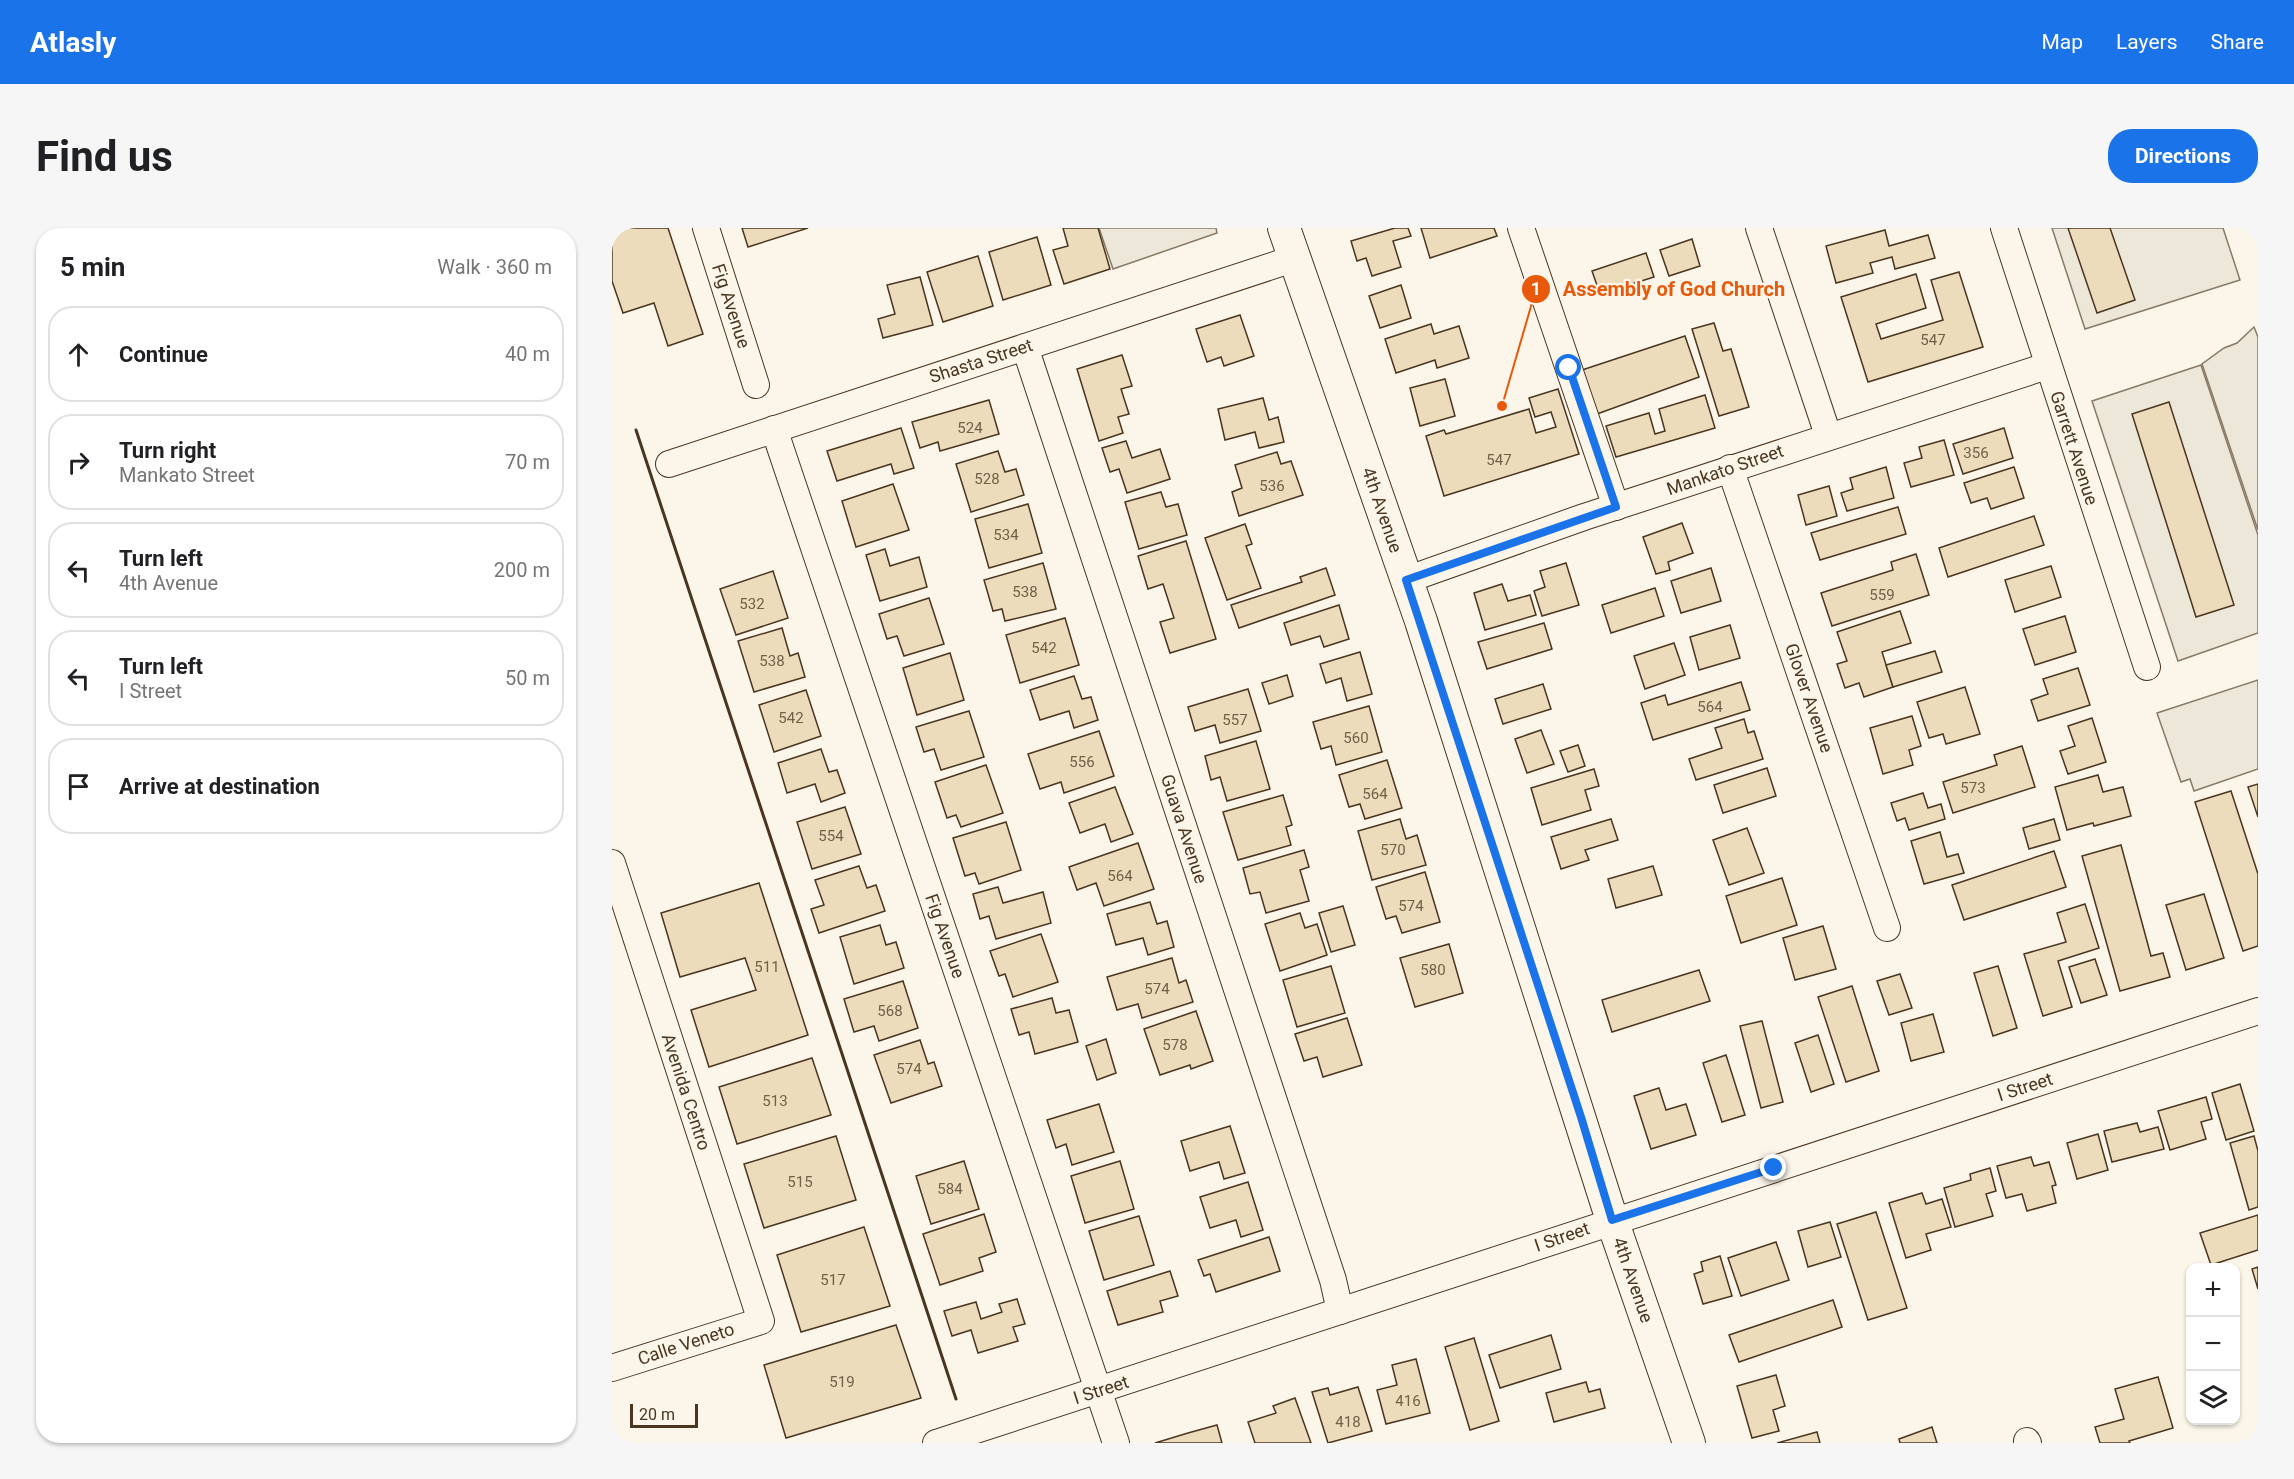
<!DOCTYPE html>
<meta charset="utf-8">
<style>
body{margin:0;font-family:Roboto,sans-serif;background:#f6f6f6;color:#202124}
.controls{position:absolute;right:18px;bottom:18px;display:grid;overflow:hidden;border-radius:12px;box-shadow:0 2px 4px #0004}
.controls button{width:54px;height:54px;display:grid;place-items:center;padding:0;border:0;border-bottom:2px solid #e0e0e0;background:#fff;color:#202124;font:30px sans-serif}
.scale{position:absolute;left:18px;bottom:15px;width:68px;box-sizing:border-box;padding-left:6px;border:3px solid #4a3520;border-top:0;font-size:16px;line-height:21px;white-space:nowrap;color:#4a3520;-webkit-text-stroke:4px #fbf6e9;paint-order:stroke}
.stop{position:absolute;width:18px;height:18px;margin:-14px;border:4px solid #1a73e8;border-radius:50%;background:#fff}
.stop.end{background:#1a73e8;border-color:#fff;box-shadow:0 2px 6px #0008}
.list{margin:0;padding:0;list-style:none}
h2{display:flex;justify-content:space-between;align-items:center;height:78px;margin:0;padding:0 24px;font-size:26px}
h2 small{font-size:20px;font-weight:400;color:#757577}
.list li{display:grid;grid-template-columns:39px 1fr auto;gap:18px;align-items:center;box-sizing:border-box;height:96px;margin:0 12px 12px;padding:0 12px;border:2px solid #e0e0e0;border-radius:24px}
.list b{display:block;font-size:22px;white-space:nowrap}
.list p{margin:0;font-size:20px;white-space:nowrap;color:#757577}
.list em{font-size:20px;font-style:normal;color:#757577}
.icon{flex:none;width:33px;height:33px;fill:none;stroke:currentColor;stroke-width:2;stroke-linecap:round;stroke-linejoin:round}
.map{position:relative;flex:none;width:1646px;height:1215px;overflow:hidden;border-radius:24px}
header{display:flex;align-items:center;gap:36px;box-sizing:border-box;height:84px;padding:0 30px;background:#1a73e8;color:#fff}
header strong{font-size:28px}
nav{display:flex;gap:33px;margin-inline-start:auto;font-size:21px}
.intro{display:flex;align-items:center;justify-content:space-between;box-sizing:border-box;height:144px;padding:0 36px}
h1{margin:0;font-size:42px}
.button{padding:15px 27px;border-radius:24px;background:#1a73e8;color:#fff;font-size:21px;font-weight:700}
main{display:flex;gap:36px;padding:0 36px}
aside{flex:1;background:#fff;border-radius:24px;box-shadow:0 2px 4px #0004}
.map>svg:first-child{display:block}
</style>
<header>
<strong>Atlasly</strong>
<nav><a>Map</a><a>Layers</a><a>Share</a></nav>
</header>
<div class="intro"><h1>Find us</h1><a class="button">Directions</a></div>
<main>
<aside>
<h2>5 min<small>Walk · 360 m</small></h2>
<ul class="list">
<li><svg class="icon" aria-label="ahead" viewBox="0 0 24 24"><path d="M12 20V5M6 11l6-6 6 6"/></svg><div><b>Continue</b></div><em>40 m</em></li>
<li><svg class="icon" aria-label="right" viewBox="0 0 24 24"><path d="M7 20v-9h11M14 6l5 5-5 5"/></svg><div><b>Turn right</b><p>Mankato Street</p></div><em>70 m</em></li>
<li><svg class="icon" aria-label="left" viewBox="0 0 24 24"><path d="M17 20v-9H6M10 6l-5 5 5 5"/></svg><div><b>Turn left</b><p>4th Avenue</p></div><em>200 m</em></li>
<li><svg class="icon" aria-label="left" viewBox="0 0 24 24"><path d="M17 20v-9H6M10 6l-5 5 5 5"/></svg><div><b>Turn left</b><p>I Street</p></div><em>50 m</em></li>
<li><svg class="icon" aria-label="arrive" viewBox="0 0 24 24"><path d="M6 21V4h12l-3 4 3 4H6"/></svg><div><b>Arrive at destination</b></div></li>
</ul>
</aside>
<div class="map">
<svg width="1646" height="1215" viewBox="0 0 1646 1215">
<rect width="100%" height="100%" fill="#fbf6e9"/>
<g fill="#ede7d9" stroke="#887966" stroke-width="1.5">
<path d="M487,0H604L605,5L501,41Z"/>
<path d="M1440,0H1611L1628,52L1473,101Z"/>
<path d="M1642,99L1646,109V302L1590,136L1612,120L1625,115Z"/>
<path d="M1589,137L1646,307V405L1566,433L1480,173Z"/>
<path d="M1646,452V541L1582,563L1578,551L1569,554L1545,485Z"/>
</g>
<g fill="#ecdcbc" stroke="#4a3520" stroke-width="1.5">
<path d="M0,0H56L91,106L56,118L42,75L11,85L0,53Z"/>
<path d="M130,0H196L136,19Z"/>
<path d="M451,0H486L498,41L452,56L441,22L456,18Z"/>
<path d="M783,0H796L799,8L781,13L789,39L760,48L754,30L745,33L739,13Z"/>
<path d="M809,0H882L885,8L818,30Z"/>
<path d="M1456,0H1498L1523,72L1485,85Z"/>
<path d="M1273,2L1277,18L1316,7L1323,30L1283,41L1280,29L1258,35L1261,45L1224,55L1214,18Z"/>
<path d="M425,9L439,57L391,72L377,24Z"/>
<path d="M1080,11L1088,38L1057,48L1048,22Z"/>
<path d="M1034,25L1042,49L988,66L980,43Z"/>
<path d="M366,28L381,78L331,94L315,44Z"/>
<path d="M1347,44L1371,119L1256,154L1229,69L1304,46L1314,80L1264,96L1269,111L1331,92L1319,52Z"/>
<path d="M308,49L321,97L271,110L266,91L283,86L275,57Z"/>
<path d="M789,57L799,90L768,100L757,68Z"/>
<path d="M628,87L642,128L612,138L609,129L595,134L584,101Z"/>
<path d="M1102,95L1111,123L1119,121L1137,179L1107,188L1080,101Z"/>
<path d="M819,96L822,106L847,98L857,130L825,140L823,132L784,145L773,111Z"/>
<path d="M1073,108L1087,149L985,186L970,142Z"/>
<path d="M510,127L520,158L509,161L517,186L506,189L511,205L487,213L465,141Z"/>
<path d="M833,151L843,188L808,198L798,160Z"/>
<path d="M946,161L967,226L832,268L814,208L832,202L834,206L917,181L924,205L944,199L939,184L923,189L917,170Z"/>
<path d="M1093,167L1103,200L1004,229L994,198L1037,185L1043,206L1053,203L1047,181Z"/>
<path d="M651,170L657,192L666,189L672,214L647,220L643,204L613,212L606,181Z"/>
<path d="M377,172L387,206L328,223L326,214L308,220L300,194Z"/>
<path d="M1557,174L1622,377L1584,389L1520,186Z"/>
<path d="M289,200L302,240L282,246L279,236L225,253L215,223Z"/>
<path d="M1392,200L1401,230L1351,246L1341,216Z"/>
<path d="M1332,212L1342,247L1299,259L1292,235L1310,230L1307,219Z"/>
<path d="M514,213L520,230L548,221L558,251L515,265L507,241L498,244L490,220Z"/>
<path d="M386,223L393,244L404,241L412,267L359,284L344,236Z"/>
<path d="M665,224L669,236L679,233L691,267L627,288L620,264L630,260L623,237Z"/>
<path d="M1274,239L1282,270L1235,283L1229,265L1241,261L1238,250Z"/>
<path d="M1402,239L1412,270L1379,281L1375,270L1359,275L1352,255Z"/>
<path d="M281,256L297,302L244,319L230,273Z"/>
<path d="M1217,258L1225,288L1194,297L1186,267Z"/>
<path d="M549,264L554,279L566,276L575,307L527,321L513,274Z"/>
<path d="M416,276L430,325L377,340L363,291Z"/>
<path d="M1286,279L1294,306L1208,332L1199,305Z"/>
<path d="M1422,288L1432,317L1336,349L1327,320Z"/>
<path d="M1070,295L1081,325L1056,334L1058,342L1044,346L1031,309Z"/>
<path d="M633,296L640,316L634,318L649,360L615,372L593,310Z"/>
<path d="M574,313L604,411L558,425L548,394L562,390L551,356L536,361L526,328Z"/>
<path d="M273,321L278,338L307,329L315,359L268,373L254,327Z"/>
<path d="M1304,326L1317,367L1220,398L1209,365L1281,342L1279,334Z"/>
<path d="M431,335L444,381L393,393L390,381L381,383L372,352Z"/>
<path d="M954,335L967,377L930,388L922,363L933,359L928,343Z"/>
<path d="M1439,338L1449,369L1403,384L1393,352Z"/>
<path d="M714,340L723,367L627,400L619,377L690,354L688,349Z"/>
<path d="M1099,340L1109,373L1069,385L1059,353Z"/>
<path d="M161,343L176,390L124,407L108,361Z"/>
<path d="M890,356L896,373L918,367L924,387L873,402L862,365Z"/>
<path d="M1043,360L1052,388L999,405L990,377Z"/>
<path d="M317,370L332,416L292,428L285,408L275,411L267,386Z"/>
<path d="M727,377L737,411L712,419L708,408L679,417L672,395Z"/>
<path d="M1288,383L1299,415L1270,424L1281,459L1252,469L1247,455L1233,460L1225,436L1235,433L1225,404Z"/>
<path d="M1453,388L1464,424L1423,437L1411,401Z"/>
<path d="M453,390L467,437L408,455L394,407Z"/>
<path d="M932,395L940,421L875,441L866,414Z"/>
<path d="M1118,397L1128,430L1087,442L1078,409Z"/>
<path d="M170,400L178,428L186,425L193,449L142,464L126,413Z"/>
<path d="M1062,415L1073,447L1033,461L1022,428Z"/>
<path d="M1323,423L1330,444L1281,459L1274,437Z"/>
<path d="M748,424L760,466L735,473L729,450L714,455L708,436Z"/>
<path d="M338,425L352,472L305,487L291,440Z"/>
<path d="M1466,440L1478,477L1426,493L1419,472L1436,466L1431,451Z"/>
<path d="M675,447L681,468L657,476L650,455Z"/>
<path d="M462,448L470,471L479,469L486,492L462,500L457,483L428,492L418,462Z"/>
<path d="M1129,454L1138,482L1041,512L1029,475L1053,467L1056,477Z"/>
<path d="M931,456L939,481L891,496L883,471Z"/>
<path d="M1353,459L1368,506L1334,516L1331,506L1317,510L1305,474Z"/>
<path d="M636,461L649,503L608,515L603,497L583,503L576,479Z"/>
<path d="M194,462L209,508L162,524L147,477Z"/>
<path d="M757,478L770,524L724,537L719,518L709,521L701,494Z"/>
<path d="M357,483L372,529L329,542L322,521L312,524L304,499Z"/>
<path d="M1300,488L1309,518L1297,522L1301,537L1271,546L1258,500Z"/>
<path d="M1480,490L1494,534L1456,546L1448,523L1463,518L1456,498Z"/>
<path d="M1132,491L1136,505L1142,503L1151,531L1084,552L1077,531L1110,520L1103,500Z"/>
<path d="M929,502L942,536L915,545L903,511Z"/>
<path d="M487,503L502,548L452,565L449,554L428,561L416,526Z"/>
<path d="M644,513L658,561L615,573L608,549L599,552L593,528Z"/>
<path d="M966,517L973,538L956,544L948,523Z"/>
<path d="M1410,518L1423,559L1341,585L1331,554L1385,537L1382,527Z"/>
<path d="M209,521L217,544L225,542L233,565L209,574L203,556L175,565L166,535Z"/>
<path d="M775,532L790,580L753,591L748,576L737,579L727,547Z"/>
<path d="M374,537L391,585L349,599L344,587L335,590L323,554Z"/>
<path d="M1155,540L1164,568L1111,585L1102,557Z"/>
<path d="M982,541L987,558L973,562L979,582L930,597L919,560Z"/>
<path d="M1486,547L1491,564L1511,559L1519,588L1482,598L1481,595L1455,602L1443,559Z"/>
<path d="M1646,556V589L1636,559Z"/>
<path d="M503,559L521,606L499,614L493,596L468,605L457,575Z"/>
<path d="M1619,563L1646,646V718L1631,723L1583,574Z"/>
<path d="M1311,565L1316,580L1329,576L1333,591L1297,602L1293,590L1285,593L1279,575Z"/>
<path d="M671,567L680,597L674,599L679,617L626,632L611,584Z"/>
<path d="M233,579L249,626L200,641L185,594Z"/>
<path d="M788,591L794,611L805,607L814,637L760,652L746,603Z"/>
<path d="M999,591L1006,612L973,622L977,632L949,641L939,609Z"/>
<path d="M1442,591L1448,612L1417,621L1411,600Z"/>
<path d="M394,594L409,642L367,656L363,645L353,648L341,610Z"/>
<path d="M1135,600L1152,645L1117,657L1101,612Z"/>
<path d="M1328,604L1335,629L1346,626L1352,645L1312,656L1299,613Z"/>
<path d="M526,615L542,661L492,678L484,655L465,662L457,639Z"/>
<path d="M1509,617L1539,728L1551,725L1558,749L1508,763L1470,628Z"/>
<path d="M692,622L697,639L688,642L697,673L654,685L648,664L638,666L631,640Z"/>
<path d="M1442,623L1454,659L1352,692L1340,657Z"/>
<path d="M247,638L255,660L264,657L273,683L207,705L199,681L212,677L203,652Z"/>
<path d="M1041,638L1050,667L1004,680L996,651Z"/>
<path d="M813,644L828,694L790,705L784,688L774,691L764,659Z"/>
<path d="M1170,650L1185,697L1129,715L1114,668Z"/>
<path d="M147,655L196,807L97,839L79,782L144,762L133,730L68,749L49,685Z"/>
<path d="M386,659L391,675L431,664L439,695L384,711L377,688L368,691L361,666Z"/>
<path d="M1592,666L1612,730L1574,742L1554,677Z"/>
<path d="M538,674L545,696L555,693L562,719L536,727L531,710L504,717L495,686Z"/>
<path d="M1473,676L1487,720L1446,733L1460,779L1431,788L1412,726L1454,714L1445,685Z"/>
<path d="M731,678L743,717L719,724L707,685Z"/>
<path d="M688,685L693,700L705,696L715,727L668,743L653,696Z"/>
<path d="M268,697L274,717L284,714L292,740L242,756L228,709Z"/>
<path d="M1211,698L1224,741L1183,752L1171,710Z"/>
<path d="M429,706L446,754L401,769L393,746L387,748L378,723Z"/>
<path d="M837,716L851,765L803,779L788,730Z"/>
<path d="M560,730L567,755L574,752L581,774L530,790L526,776L505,782L495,749Z"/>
<path d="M1483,731L1495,767L1469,775L1457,739Z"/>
<path d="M719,738L733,785L685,799L671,752Z"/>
<path d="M1386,738L1405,800L1381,808L1362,745Z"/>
<path d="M1087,742L1098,773L1000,804L990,772Z"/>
<path d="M1288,746L1300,780L1277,787L1265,753Z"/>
<path d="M291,753L306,800L267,813L262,798L242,804L232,771Z"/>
<path d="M1240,758L1267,843L1234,854L1206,769Z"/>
<path d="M440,770L444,785L457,782L466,814L423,826L417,804L407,807L399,781Z"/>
<path d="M584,783L601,833L579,841L578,837L548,847L532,801Z"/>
<path d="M1321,786L1332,824L1299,833L1289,795Z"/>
<path d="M735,790L750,837L711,849L705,829L692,833L683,806Z"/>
<path d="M1150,793L1171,874L1149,880L1128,798Z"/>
<path d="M1206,807L1222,856L1199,864L1183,815Z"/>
<path d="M494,811L504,845L485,852L474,818Z"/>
<path d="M308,812L316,836L322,834L330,858L279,875L262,827Z"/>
<path d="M1114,827L1133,887L1110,894L1091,835Z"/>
<path d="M200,830L219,887L125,916L107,859Z"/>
<path d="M1628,856L1642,903L1614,912L1600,865Z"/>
<path d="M1047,860L1054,882L1074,876L1084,907L1039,921L1022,868Z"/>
<path d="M1594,869L1600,891L1589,894L1594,911L1558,922L1546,883Z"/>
<path d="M487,876L502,924L460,937L454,916L444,920L435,892Z"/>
<path d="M1525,895L1528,904L1546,899L1552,921L1500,934L1492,903Z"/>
<path d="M618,898L633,945L612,951L607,934L578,943L569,913Z"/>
<path d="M1486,906L1496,942L1465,951L1455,915Z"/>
<path d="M224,908L244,972L152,1000L132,936Z"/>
<path d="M1642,908L1646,923V979L1637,982L1618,915Z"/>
<path d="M1419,929L1422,938L1437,934L1444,957L1440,958L1444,975L1415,983L1410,966L1394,970L1385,938Z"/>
<path d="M352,933L367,981L319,996L304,948Z"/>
<path d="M508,933L522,981L473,995L459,948Z"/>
<path d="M1378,940L1384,963L1374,966L1381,988L1343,999L1332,960L1359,952L1358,946Z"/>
<path d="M636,954L651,1002L629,1009L624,992L598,1000L588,969Z"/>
<path d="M1310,965L1314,976L1330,971L1339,999L1314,1006L1319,1022L1294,1030L1277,975Z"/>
<path d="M1264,984L1295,1080L1256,1092L1225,996Z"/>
<path d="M372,986L384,1024L367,1030L371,1043L328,1057L311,1006Z"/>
<path d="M1646,987V1022L1599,1037L1588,1005Z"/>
<path d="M527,988L542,1037L492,1052L477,1003Z"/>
<path d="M1218,994L1229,1029L1196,1039L1186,1003Z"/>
<path d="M252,999L278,1078L189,1104L165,1027Z"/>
<path d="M657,1009L668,1043L604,1064L598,1046L592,1048L586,1032Z"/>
<path d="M1164,1014L1177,1052L1129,1068L1116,1030Z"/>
<path d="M1108,1028L1120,1068L1091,1076L1082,1046L1091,1043L1089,1034Z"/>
<path d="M1646,1039V1061L1640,1041Z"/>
<path d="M558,1043L566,1068L548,1073L551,1084L506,1097L495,1063Z"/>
<path d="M405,1071L413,1096L401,1099L406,1113L366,1125L359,1102L340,1108L332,1083L364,1074L369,1091L390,1084L387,1076Z"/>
<path d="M1221,1072L1230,1099L1127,1134L1117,1107Z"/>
<path d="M284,1097L309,1170L174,1210L152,1137Z"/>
<path d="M939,1107L949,1141L888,1160L877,1127Z"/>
<path d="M862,1110L887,1193L858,1202L833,1119Z"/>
<path d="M804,1131L818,1185L774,1196L765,1162L785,1157L780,1137Z"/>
<path d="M1164,1147L1173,1178L1161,1182L1167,1203L1140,1210L1125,1158Z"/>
<path d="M1546,1149L1561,1200L1517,1213L1518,1215H1488L1483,1199L1512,1191L1503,1161Z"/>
<path d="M974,1154L977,1164L988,1161L993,1180L942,1194L934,1165Z"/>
<path d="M746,1159L760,1203L716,1215L700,1164L716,1160L718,1167Z"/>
<path d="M683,1170L699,1215H643L636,1194L664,1185L661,1178Z"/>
<path d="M605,1197L610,1215H543L576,1205Z"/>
<path d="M1320,1199L1325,1215H1288L1287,1211Z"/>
<path d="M1205,1204L1208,1215H1165Z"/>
</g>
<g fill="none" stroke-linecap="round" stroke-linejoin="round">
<defs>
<g id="minor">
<path d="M94,0L144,157"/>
<path d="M909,0L1004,279"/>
<path d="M1147,0L1216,207"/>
<path d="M1392,0L1535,439"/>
<path d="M413,119L721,1052L728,1083"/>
<path d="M162,201L504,1215"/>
<path d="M57,236L681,31"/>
<path d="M1118,240L1275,700"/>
<path d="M794,352L972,289L1435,138"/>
<path d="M0,635L149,1093L0,1140"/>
<path d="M1415,1213L1416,1215"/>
<path d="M324,1215L1646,783"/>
</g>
<path id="major" d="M672,0L809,393L1000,992L1077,1215"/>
</defs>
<use href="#minor" stroke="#4a3520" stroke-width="28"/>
<use href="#major" stroke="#4a3520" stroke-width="34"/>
<use href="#minor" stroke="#fbf6e9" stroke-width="26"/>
<use href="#major" stroke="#fbf6e9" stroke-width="32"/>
<path stroke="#4a3520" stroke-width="3" d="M24,202L344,1171"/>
</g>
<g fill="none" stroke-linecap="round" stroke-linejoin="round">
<path stroke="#1a73e8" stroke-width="8" d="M957,140L1004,279L794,352L969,889L1000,992L1162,940"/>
</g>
<g text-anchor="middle" stroke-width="4.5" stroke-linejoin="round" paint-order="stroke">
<g font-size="15" fill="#725f47">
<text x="1321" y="117">547</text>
<text x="358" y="205">524</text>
<text x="1364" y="230">356</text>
<text x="887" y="237">547</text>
<text x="375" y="256">528</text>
<text x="660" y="263">536</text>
<text x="394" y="312">534</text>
<text x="413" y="369">538</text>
<text x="1270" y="372">559</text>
<text x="140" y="381">532</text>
<text x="432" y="425">542</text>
<text x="160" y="438">538</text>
<text x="1098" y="484">564</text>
<text x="179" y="495">542</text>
<text x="623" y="497">557</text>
<text x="744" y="515">560</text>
<text x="470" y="539">556</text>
<text x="1361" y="565">573</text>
<text x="763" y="571">564</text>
<text x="219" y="613">554</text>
<text x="781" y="627">570</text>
<text x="508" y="653">564</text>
<text x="799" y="683">574</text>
<text x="155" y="744">511</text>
<text x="821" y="747">580</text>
<text x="545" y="766">574</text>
<text x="278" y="788">568</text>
<text x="563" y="822">578</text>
<text x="297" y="846">574</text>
<text x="163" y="878">513</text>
<text x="188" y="959">515</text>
<text x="338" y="966">584</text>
<text x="221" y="1057">517</text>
<text x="230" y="1159">519</text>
<text x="796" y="1178">416</text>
<text x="736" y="1199">418</text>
</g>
<g font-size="18" fill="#4a3520" stroke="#fbf6e9">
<text transform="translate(119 78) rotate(72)" y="6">Fig Avenue</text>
<text transform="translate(369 133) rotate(-18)" y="6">Shasta Street</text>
<text transform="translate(1462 220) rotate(72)" y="6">Garrett Avenue</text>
<text transform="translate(1113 242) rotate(-19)" y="6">Mankato Street</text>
<text transform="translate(770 282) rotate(71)" y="6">4th Avenue</text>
<text transform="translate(1197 470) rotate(71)" y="6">Glover Avenue</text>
<text transform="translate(572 601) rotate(72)" y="6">Guava Avenue</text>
<text transform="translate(333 708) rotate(71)" y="6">Fig Avenue</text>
<text transform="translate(1413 859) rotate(-18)" y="6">I Street</text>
<text transform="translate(74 864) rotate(72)" y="6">Avenida Centro</text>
<text transform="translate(950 1009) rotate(-19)" y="6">I Street</text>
<text transform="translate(1021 1052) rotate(71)" y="6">4th Avenue</text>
<text transform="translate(74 1116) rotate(-18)" y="6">Calle Veneto</text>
<text transform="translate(489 1162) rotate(-18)" y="6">I Street</text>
</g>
</g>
<path fill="none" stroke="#e8590c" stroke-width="2" d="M890 178L924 61"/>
<g fill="#e8590c" stroke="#fbf6e9" stroke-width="2">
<circle cx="890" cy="178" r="6"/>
<circle cx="924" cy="61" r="15"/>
</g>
<g font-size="18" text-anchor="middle" font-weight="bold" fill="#fff">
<text x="924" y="67">1</text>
</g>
<g font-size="20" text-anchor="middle" font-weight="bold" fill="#e8590c" stroke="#fbf6e9" stroke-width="4.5" stroke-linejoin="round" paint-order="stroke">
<text x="1062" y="68">Assembly of God Church</text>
</g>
</svg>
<div class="controls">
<button>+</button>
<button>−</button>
<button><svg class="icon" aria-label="layers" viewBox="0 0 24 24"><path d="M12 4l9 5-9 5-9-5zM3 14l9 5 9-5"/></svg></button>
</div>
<div class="scale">20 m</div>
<div class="stop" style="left:957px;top:140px"></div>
<div class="stop end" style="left:1162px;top:940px"></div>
</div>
</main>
